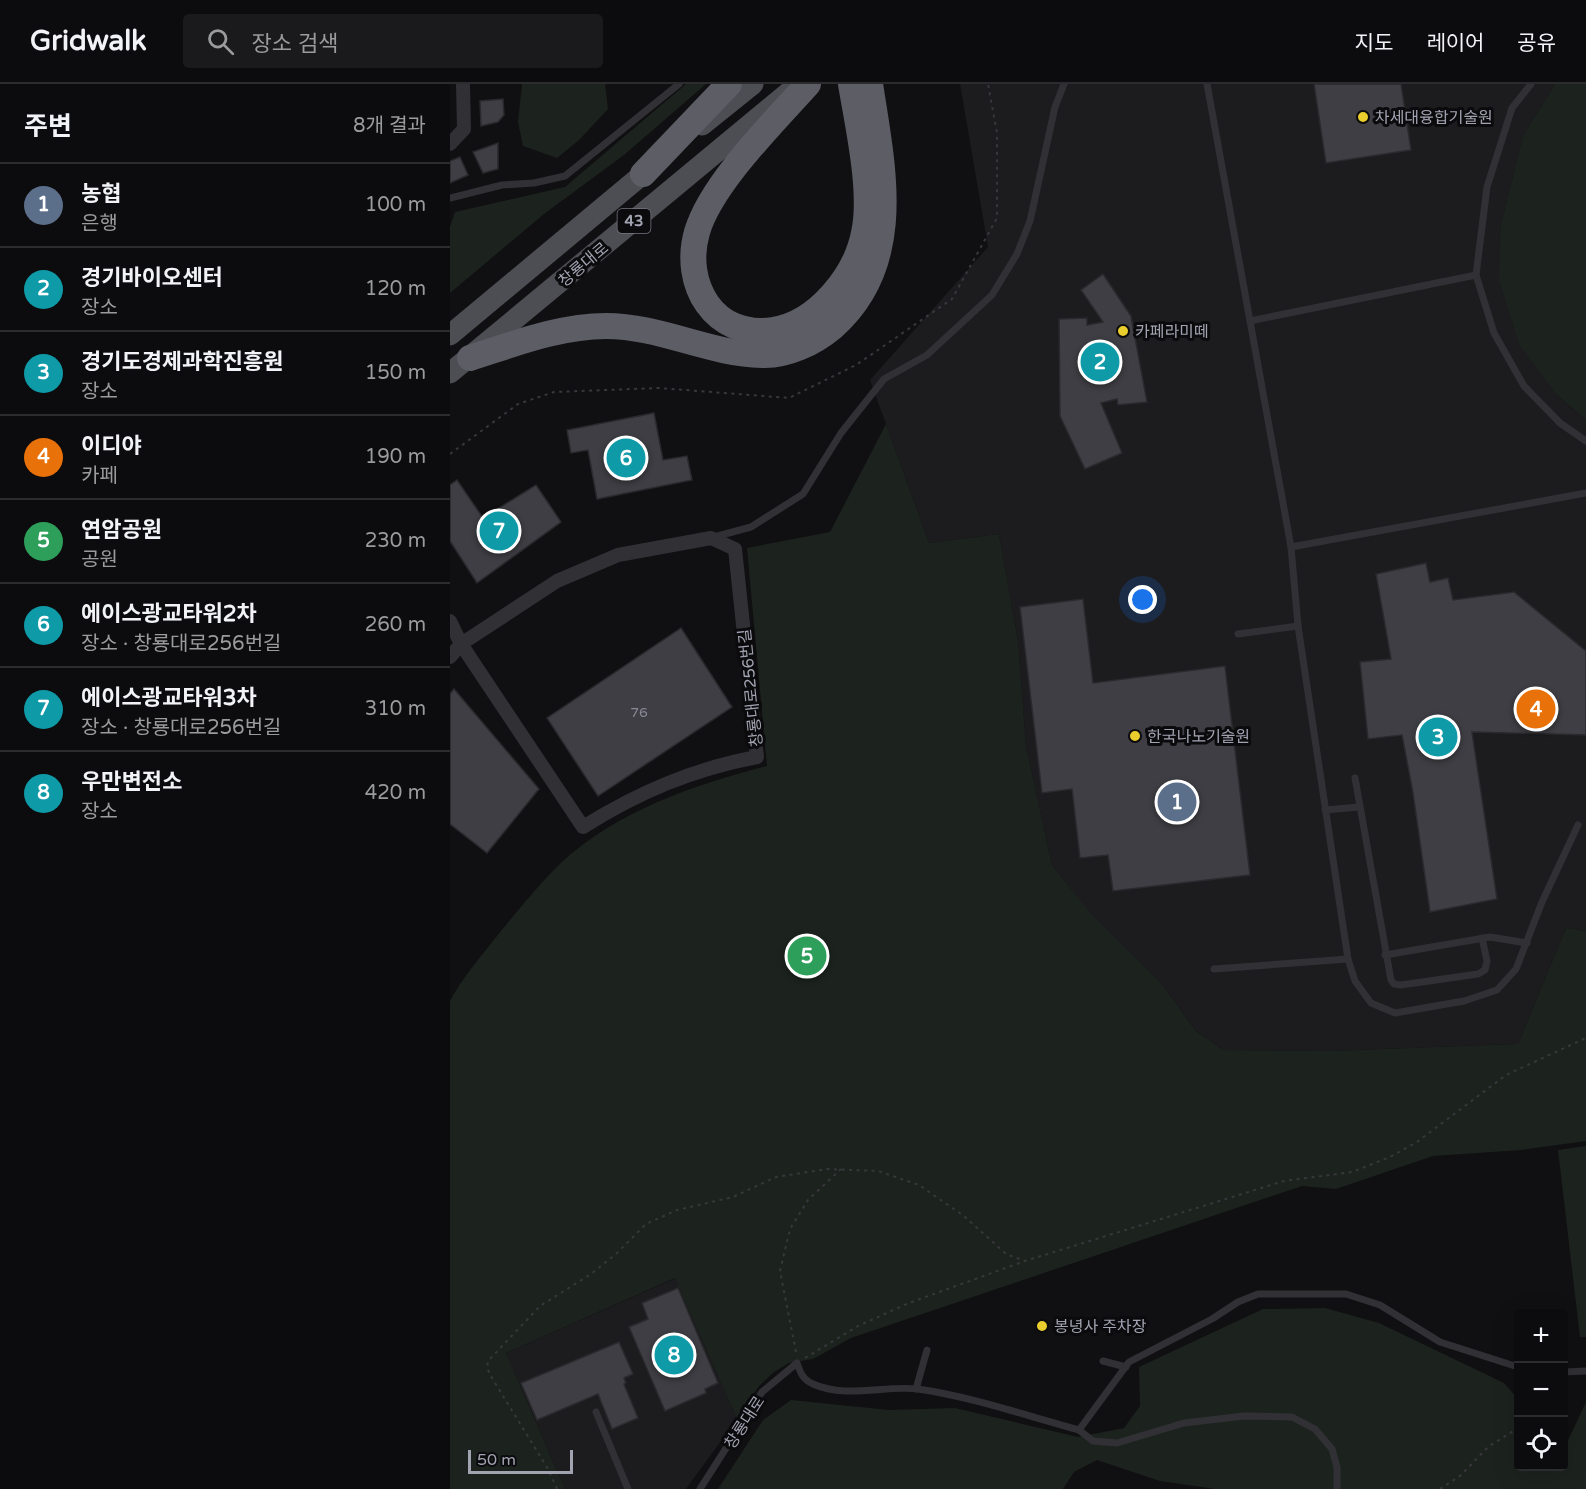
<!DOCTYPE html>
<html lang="ko">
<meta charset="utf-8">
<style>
body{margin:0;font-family:"Varela Round","Noto Sans KR",sans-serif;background:#1a191b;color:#f1f3f6}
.controls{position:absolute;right:18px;bottom:18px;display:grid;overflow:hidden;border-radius:6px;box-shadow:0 6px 24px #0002}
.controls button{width:54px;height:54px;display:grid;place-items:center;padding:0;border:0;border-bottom:2px solid #2c2b2e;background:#0c0b0d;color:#f1f3f6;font:30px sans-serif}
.scale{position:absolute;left:18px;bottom:15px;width:105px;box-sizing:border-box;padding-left:6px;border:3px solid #a1a3b1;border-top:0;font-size:16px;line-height:21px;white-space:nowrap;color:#a1a3b1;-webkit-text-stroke:4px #0b0a0c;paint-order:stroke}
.you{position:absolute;left:693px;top:516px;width:21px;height:21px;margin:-15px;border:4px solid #fff;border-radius:50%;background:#1a73e8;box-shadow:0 0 0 9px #1a73e833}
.badge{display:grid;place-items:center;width:39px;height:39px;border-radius:50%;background:#eace2d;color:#fff;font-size:20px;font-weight:700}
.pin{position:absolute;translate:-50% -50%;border:3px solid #fff;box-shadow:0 2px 6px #0006}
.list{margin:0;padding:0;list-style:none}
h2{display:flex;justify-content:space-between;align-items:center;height:78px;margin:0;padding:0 24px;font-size:26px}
h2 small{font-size:20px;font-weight:400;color:#9a9b9d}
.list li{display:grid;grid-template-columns:39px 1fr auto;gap:18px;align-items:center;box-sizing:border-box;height:84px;padding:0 24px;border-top:2px solid #2c2b2e}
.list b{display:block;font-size:22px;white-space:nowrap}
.list p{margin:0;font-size:20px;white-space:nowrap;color:#9a9b9d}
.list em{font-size:20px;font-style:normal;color:#9a9b9d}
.icon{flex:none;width:33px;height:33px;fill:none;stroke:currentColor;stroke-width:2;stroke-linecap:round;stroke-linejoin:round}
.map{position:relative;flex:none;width:1136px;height:1405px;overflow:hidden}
header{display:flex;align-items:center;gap:36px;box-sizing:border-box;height:84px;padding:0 30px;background:#0c0b0d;border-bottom:2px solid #2c2b2e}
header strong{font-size:28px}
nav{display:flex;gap:33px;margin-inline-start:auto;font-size:21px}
.search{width:420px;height:54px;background:#1a191b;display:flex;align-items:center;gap:15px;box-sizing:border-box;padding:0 21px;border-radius:6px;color:#9a9b9d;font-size:22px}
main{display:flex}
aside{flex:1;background:#0c0b0d}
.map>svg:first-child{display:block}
</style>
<header>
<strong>Gridwalk</strong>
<div class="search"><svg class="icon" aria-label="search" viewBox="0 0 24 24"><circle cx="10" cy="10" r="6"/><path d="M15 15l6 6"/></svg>장소 검색</div>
<nav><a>지도</a><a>레이어</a><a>공유</a></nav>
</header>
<main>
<aside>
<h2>주변<small>8개 결과</small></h2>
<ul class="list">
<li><span class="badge" style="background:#5c6f8a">1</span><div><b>농협</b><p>은행</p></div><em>100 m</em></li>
<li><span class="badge" style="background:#0f9aa8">2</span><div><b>경기바이오센터</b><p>장소</p></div><em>120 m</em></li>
<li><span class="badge" style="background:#0f9aa8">3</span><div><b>경기도경제과학진흥원</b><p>장소</p></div><em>150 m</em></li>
<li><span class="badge" style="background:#e8710a">4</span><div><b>이디야</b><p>카페</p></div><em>190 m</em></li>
<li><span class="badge" style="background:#2e9e5b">5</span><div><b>연암공원</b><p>공원</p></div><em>230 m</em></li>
<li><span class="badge" style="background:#0f9aa8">6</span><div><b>에이스광교타워2차</b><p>장소 · 창룡대로256번길</p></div><em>260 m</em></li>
<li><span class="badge" style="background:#0f9aa8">7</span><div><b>에이스광교타워3차</b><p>장소 · 창룡대로256번길</p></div><em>310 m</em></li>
<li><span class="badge" style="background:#0f9aa8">8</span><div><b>우만변전소</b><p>장소</p></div><em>420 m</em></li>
</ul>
</aside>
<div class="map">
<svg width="1136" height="1405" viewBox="0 0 1136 1405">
<rect width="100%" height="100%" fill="#100f11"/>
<g fill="#1c1b1e">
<path d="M510,0H1105L1073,53L1051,140L1107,311L1136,336V847L1116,844L1068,960L880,967L773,966L746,947L711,899L640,830L602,781L576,662L568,557L549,450L479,459L420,296L538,163Z"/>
<path d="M226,1194L287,1335L236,1405H115L56,1269Z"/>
</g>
<g fill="#1c231e">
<path d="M72,0H155L158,25L129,56L107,74L73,62L68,38Z"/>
<path d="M236,0H256L174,71L94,130L0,209V143L5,128L115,103Z"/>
<path d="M1105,0H1136V336L1107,311L1069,260L1049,195L1051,140L1073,52Z"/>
<path d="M436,340L479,459L549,450L568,557L576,662L602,781L641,830L711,899L746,947L773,966L880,967L1068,960L1116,844L1136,847V1057L1071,1066L983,1072L886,1105L852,1102L401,1254L363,1275L339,1279L324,1288L309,1302L287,1335L225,1194L56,1269L115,1405H0V917C14,891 33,870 51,847C70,824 90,799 112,778C167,727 246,700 317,682L297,464L380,448Z"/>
<path d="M1136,1062V1253H1130L1108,1066Z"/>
<path d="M875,1224L929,1239L1054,1299L1068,1315V1382H1114V1365L1136,1318V1405H765L710,1397L647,1376L624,1388L613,1405H268L313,1336L341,1316L439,1326L505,1324L628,1353L674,1344L690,1322L689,1283L813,1225Z"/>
</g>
<g fill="#3f3e44" stroke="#2a292d" stroke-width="1.5">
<path d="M864,0H951L961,66L876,79Z"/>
<path d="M53,15L54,31L48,38L31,42L30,17Z"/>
<path d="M48,59V85L33,89L23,68Z"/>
<path d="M10,73L18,91L0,99V77Z"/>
<path d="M653,190L681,232L697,318L668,321L667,315L651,319L672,369L635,385L610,332L609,235L637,234V241L653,238L631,206Z"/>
<path d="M204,329L213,376L237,372L242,396L147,415L138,366L121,369L117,346Z"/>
<path d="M7,396L33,434L86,401L111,438L27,499L0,457V401Z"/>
<path d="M976,479L980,498L998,494L1003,516L1064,508L1136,567V651L1022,648L1047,815L980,828L963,709L952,651L918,655L910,578L941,575L926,490Z"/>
<path d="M633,515L643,599L775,582L800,791L663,807L658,771L630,774L622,705L592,709L570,523Z"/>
<path d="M231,544L282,623L148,712L97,634Z"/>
<path d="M4,605L89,705L37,769L0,740V610Z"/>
<path d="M228,1204L268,1299L255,1305L256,1309L215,1327L179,1243L198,1235L192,1219Z"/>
<path d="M169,1258L183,1290L174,1294L176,1299L174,1300L188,1334L162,1345L148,1310L87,1336L71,1299Z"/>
</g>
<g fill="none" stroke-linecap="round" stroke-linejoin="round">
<g stroke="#37373c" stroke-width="2" stroke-dasharray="3 4.5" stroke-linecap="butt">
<path d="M0,370L68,320L104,308L209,304L339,314L406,281L428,266L502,215L547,134V49L538,0"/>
<path d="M346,1268L330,1187L340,1145L358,1116L391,1085"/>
<path d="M355,1274L408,1242L459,1219L575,1177L834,1097L902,1088L940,1073L967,1058L1056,991L1136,954"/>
<path d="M107,1405L98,1385L42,1294L37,1284L38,1277L90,1222L141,1190L167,1169L196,1140L227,1126L283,1113L326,1093L377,1085L428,1087L469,1101L514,1132L556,1170L575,1177"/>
<path d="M990,1405L1010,1392L1038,1363L1068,1344"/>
</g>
<g stroke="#313035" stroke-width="7">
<path d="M757,0L841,463L848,542L898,875L905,897L921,919L945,929L1014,917L1047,906L1066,885L1092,818L1128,741"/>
<path d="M1081,0L1062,24L1037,103L1026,191L1044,249L1074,302L1110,339L1136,357"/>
<path d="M0,114L52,101L84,99L115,92L229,0"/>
<path d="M800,237L1026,191"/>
<path d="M264,453L301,443L353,410L391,349L434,295L477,271L542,211L567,170L580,137L605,23L614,0"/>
<path d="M841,463L1136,409"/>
<path d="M788,550L848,542"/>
<path d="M905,694L941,896L944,900L951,901L1028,890L1035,886L1037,877L1032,854"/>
<path d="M875,726L909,723"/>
<path d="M935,871L1040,853L1077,859"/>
<path d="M764,885L898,875"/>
<path d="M653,1277L676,1283"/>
<path d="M1114,1288L1136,1287"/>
<path d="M466,1305L477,1266"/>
<path d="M146,1328L178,1405"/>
<path d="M629,1346L679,1278L762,1235L788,1218L808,1210H896L930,1221L990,1258L1068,1283"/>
<path d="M250,1405L312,1308L347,1279C350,1288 353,1296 363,1300C396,1315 434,1301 468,1305C523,1313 577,1332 629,1346L643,1357L667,1359L734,1339L794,1332L842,1333L865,1345L882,1365L887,1383V1405"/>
</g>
<g stroke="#313035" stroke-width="14">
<path d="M0,60L14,45L13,0"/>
<path d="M0,537L11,560L133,743C189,708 243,685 307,673L285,465L261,454L168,471L107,497L11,560L0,573"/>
</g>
<g stroke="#4d4d54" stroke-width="21">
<path d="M252,41L303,0"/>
<path d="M0,251L205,80"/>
<path d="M0,289L339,8"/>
</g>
<g stroke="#5d5d66" stroke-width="26">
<path d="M358,0C324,38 261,100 247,148C232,200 264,255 323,246C367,240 406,191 414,149C423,108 408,42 401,0"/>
<path d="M193,90L279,0"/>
<path d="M20,274C64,260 110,242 156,242C210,242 259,270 312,271C337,272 364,259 383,243C455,179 433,85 420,0"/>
</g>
</g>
<g fill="#eace2d" stroke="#0b0a0c" stroke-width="2">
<circle cx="913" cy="33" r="6"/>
<circle cx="673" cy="247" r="6"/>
<circle cx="685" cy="652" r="6"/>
<circle cx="592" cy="1242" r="6"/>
</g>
<g text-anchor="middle" stroke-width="6" stroke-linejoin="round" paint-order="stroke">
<g font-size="14" fill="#888a96">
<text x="189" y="633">76</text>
</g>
<rect fill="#0b0a0c" stroke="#747580" stroke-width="1.5" x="167.5" y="125" width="33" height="24" rx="4.5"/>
<g font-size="15" font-weight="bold" fill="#a1a3b1">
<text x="184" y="142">43</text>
</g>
<g font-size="16" fill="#a1a3b1" stroke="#0b0a0c" text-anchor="start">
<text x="925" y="39">차세대융합기술원</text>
<text x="685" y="253">카페라미떼</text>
<text x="697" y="658">한국나노기술원</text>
<text x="604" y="1248">봉녕사 주차장</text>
</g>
<g font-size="16" fill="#a1a3b1" stroke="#0b0a0c">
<text transform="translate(133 180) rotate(-40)" y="6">창룡대로</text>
<text transform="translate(300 604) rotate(-96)" y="6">창룡대로256번길</text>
<text transform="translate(294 1338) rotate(-57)" y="6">창룡대로</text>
</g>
</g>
</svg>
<div class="controls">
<button>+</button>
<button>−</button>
<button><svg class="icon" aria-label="locate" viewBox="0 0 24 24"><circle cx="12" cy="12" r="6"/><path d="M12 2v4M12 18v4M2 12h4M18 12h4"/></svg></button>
</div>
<div class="scale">50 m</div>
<div class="you"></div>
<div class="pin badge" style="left:727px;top:718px;background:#5c6f8a">1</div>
<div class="pin badge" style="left:650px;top:278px;background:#0f9aa8">2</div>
<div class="pin badge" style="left:988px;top:653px;background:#0f9aa8">3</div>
<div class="pin badge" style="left:1086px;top:625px;background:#e8710a">4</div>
<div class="pin badge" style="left:357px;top:872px;background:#2e9e5b">5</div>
<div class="pin badge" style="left:176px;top:374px;background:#0f9aa8">6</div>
<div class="pin badge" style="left:49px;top:447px;background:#0f9aa8">7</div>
<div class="pin badge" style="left:224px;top:1271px;background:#0f9aa8">8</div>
</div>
</main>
